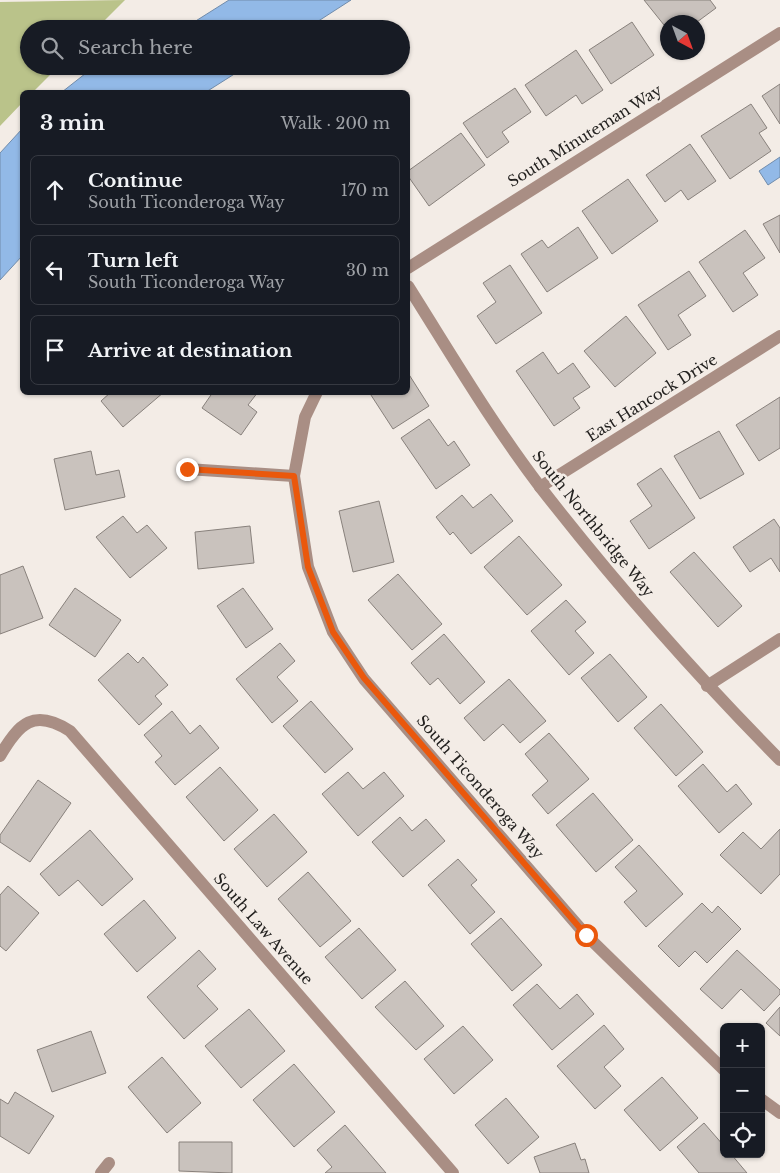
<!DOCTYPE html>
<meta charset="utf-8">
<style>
body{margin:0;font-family:"Libre Baskerville",serif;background:#20242c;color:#f1f3f6}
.controls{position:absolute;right:15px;bottom:15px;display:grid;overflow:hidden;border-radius:8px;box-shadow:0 1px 4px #0004}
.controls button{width:45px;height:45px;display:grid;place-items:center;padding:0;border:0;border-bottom:1px solid #363941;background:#171b24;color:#f1f3f6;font:25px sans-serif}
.compass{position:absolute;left:660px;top:15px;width:45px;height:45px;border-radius:50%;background:#171b24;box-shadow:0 1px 4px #0004;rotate:139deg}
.stop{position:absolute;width:15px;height:15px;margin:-11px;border:4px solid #ea580c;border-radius:50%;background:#fff}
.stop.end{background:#ea580c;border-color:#fff;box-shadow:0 1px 5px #0008}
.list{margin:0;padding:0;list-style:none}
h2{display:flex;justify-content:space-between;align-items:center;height:65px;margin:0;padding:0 20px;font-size:21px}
h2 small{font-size:16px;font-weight:400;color:#9ea1a6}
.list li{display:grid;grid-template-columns:32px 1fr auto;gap:15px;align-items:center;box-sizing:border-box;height:70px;margin:0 10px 10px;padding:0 10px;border:1px solid #363941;border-radius:8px}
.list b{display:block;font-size:19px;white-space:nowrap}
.list p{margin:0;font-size:16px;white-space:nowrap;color:#9ea1a6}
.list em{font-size:16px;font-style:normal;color:#9ea1a6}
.icon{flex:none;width:28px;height:28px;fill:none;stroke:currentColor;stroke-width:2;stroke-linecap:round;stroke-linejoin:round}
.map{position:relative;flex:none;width:780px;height:1173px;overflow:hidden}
.search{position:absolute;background:#171b24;box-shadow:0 1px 4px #0004;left:20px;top:20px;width:390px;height:55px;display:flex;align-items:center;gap:12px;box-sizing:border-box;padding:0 18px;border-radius:28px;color:#9ea1a6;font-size:19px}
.panel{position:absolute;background:#171b24;box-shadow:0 1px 4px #0004;left:20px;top:90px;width:390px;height:305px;border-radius:8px}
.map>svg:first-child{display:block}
</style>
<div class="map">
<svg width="780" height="1173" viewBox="0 0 780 1173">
<rect width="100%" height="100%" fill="#f3ece6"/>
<path fill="#bac38a" d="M125,0L96,29H29V66H59L33,92H22V103L0,126V2Z"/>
<g fill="#92b9e7" stroke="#718cab">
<path d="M229,0H351L306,29H183Z"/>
<path d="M95,66H247L206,92H62Z"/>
<path d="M22,129V256L0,280V153Z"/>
<path d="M780,157V177L768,185L759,171Z"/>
</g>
<g fill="#c9c2bd" stroke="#88817c">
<path d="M644,0H710L716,8L697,22H668V30Z"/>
<path d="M632,22L654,55L611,84L589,50Z"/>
<path d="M576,50L603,90L582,104L576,95L546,116L525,85Z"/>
<path d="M780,84V124L762,96Z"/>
<path d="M515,88L531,112L502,132L509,142L487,158L463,123Z"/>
<path d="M751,104L767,128L759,133L771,151L730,179L701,136Z"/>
<path d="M461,133L485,165L429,206L408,176V171Z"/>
<path d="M690,144L716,181L688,200L681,190L665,202L646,175Z"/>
<path d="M628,179L658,221L612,254L582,211Z"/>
<path d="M780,215V253L763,224Z"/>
<path d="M578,227L598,258L547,292L521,254L542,240L548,248Z"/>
<path d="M745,230L765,258L743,273L758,295L733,312L699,262Z"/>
<path d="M510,265L542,313L496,344L477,316L496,302L483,283Z"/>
<path d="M689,271L706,296L678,315L691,335L668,350L638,305Z"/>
<path d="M626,316L656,353L615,387L584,351Z"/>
<path d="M543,352L558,374L573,363L590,387L573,398L580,408L554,426L516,371Z"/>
<path d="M408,373L429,406L393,429L369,392H408Z"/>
<path d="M111,392H164L123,427L101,401Z"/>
<path d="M213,392H258L248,405L257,412L241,435L202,408Z"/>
<path d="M780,397V448L759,461L736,425Z"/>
<path d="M429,419L448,446L454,441L470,465L436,489L401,438Z"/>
<path d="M719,431L744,474L700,499L674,456Z"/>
<path d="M91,451L96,475L119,470L125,497L65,510L54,459Z"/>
<path d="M661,468L695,518L649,549L630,521L652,506L637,484Z"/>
<path d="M491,494L513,521L471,554L453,532L450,535L436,517L462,495L473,508Z"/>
<path d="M379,501L394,562L353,572L339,511Z"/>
<path d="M123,516L137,533L147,525L167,548L130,578L96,537Z"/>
<path d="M774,519L780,528V572L771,558L750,572L733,547Z"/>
<path d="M250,526L254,563L198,569L195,532Z"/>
<path d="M519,536L562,585L527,615L484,567Z"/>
<path d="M694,552L742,606L718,627L670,572Z"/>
<path d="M23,566L43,618L0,634V575Z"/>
<path d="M398,574L442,624L412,650L368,600Z"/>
<path d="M75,588L121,620L95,657L49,625Z"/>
<path d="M243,588L273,629L246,648L217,606Z"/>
<path d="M566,600L586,622L575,631L594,653L569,675L531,631Z"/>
<path d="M444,634L485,682L460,704L438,678L430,685L411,663Z"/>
<path d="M280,643L295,661L277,677L298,701L272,723L236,679Z"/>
<path d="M128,653L138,663L143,657L168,685L155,696L162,704L139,725L98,680Z"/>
<path d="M610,654L647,697L618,722L581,678Z"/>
<path d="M509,679L546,721L520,743L503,724L484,741L464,718Z"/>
<path d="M311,701L353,749L325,773L283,726Z"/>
<path d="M661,704L703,752L676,776L634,728Z"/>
<path d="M172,711L190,734L200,725L219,748L175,785L155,762L162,756L144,735Z"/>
<path d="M549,733L589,779L548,814L532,795L548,781L525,754Z"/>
<path d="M703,764L727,792L736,784L752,804L719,833L678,786Z"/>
<path d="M220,767L258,810L224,841L186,797Z"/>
<path d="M348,772L363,789L384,772L404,796L358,836L322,794Z"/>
<path d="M38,780L71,803L30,862L0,842V835Z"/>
<path d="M593,793L633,840L596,872L556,825Z"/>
<path d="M274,814L307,852L267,887L234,849Z"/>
<path d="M400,817L412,831L426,819L445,841L403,877L372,842Z"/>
<path d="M780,829V874L761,894L720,855L743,832L761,849Z"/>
<path d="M90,830L133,879L102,906L78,880L59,896L40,874Z"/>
<path d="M639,845L683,894L646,927L624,902L637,891L615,867Z"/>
<path d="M458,859L477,880L471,885L495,912L470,934L428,885Z"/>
<path d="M308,872L351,921L320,947L278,899Z"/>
<path d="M8,886L39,913L6,951L0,946V895Z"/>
<path d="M144,900L176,938L137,972L104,934Z"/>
<path d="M702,903L712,913L718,906L741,929L707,963L695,951L679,967L658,946Z"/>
<path d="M501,918L542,965L512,991L471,944Z"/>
<path d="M359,928L396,970L362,999L325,957Z"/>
<path d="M199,950L216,969L197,986L218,1009L184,1039L147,997Z"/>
<path d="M737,950L780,990V994L764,1011L741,989L722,1009L700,989Z"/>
<path d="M405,981L444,1026L416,1050L375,1007Z"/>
<path d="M537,984L560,1009L577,994L594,1014L552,1050L513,1005Z"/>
<path d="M780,1007V1036L766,1023Z"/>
<path d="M249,1009L285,1051L241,1088L205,1046Z"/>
<path d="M604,1025L624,1049L604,1067L621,1086L595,1109L557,1066Z"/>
<path d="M463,1026L493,1060L454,1094L424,1059Z"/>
<path d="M91,1031L106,1073L52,1092L37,1050Z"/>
<path d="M162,1057L201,1103L167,1133L128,1087Z"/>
<path d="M294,1064L335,1112L294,1147L253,1100Z"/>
<path d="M662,1077L698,1118L660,1151L624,1110Z"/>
<path d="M15,1092L54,1116L29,1154L0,1136V1099L8,1104Z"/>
<path d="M506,1098L539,1137L508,1164L475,1125Z"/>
<path d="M704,1123L724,1146V1154H731L747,1173H699L677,1147Z"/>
<path d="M345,1125L386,1173H325L332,1167L317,1150Z"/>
<path d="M179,1142H232V1173L179,1171Z"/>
<path d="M575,1143L581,1160L585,1159L589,1173H540L534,1157Z"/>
</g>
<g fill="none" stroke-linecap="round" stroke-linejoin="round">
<g stroke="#a98e84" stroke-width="12">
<path d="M408,268L780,33"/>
<path d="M408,286C451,354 492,424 541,488C615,583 695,674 780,760"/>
<path d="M317,392L305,417L294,476L308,567L333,632L364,679L586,935L724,1070"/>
<path d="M187,469L294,476"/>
<path d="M540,487L780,336"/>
<path d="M707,686L780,639"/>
<path d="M0,756C19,723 34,708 70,731L453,1173"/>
<path d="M761,1099L780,1113"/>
<path d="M101,1173L109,1163"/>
</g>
</g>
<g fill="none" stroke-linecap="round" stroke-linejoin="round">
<path stroke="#ea580c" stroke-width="6" d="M187,469L294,476L308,567L333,632L364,678L586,935"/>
</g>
<g text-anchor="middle" stroke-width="5" stroke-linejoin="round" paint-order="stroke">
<g font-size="15" fill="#242220" stroke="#f3ece6">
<text transform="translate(585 136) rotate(-32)" y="5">South Minuteman Way</text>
<text transform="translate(652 398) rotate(-32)" y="5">East Hancock Drive</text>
<text transform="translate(593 524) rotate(51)" y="5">South Northbridge Way</text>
<text transform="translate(480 787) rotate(49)" y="5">South Ticonderoga Way</text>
<text transform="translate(263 929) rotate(49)" y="5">South Law Avenue</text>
</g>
</g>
</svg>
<div class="controls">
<button>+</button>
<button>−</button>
<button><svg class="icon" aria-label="locate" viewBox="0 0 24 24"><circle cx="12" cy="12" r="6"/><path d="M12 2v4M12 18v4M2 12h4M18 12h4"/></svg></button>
</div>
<svg class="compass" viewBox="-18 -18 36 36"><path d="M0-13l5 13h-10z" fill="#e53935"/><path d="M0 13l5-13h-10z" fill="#9ea1a6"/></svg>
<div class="stop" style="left:586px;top:935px"></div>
<div class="stop end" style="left:187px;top:469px"></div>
<div class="search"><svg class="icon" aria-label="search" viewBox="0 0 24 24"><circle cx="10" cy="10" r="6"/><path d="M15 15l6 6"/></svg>Search here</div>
<section class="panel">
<h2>3 min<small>Walk · 200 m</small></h2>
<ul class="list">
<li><svg class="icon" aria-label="ahead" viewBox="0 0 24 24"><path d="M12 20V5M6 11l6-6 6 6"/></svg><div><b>Continue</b><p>South Ticonderoga Way</p></div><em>170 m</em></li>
<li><svg class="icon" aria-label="left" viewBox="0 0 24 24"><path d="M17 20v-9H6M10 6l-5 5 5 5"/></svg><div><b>Turn left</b><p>South Ticonderoga Way</p></div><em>30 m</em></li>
<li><svg class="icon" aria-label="arrive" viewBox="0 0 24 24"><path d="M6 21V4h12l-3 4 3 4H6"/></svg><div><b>Arrive at destination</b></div></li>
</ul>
</section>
</div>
